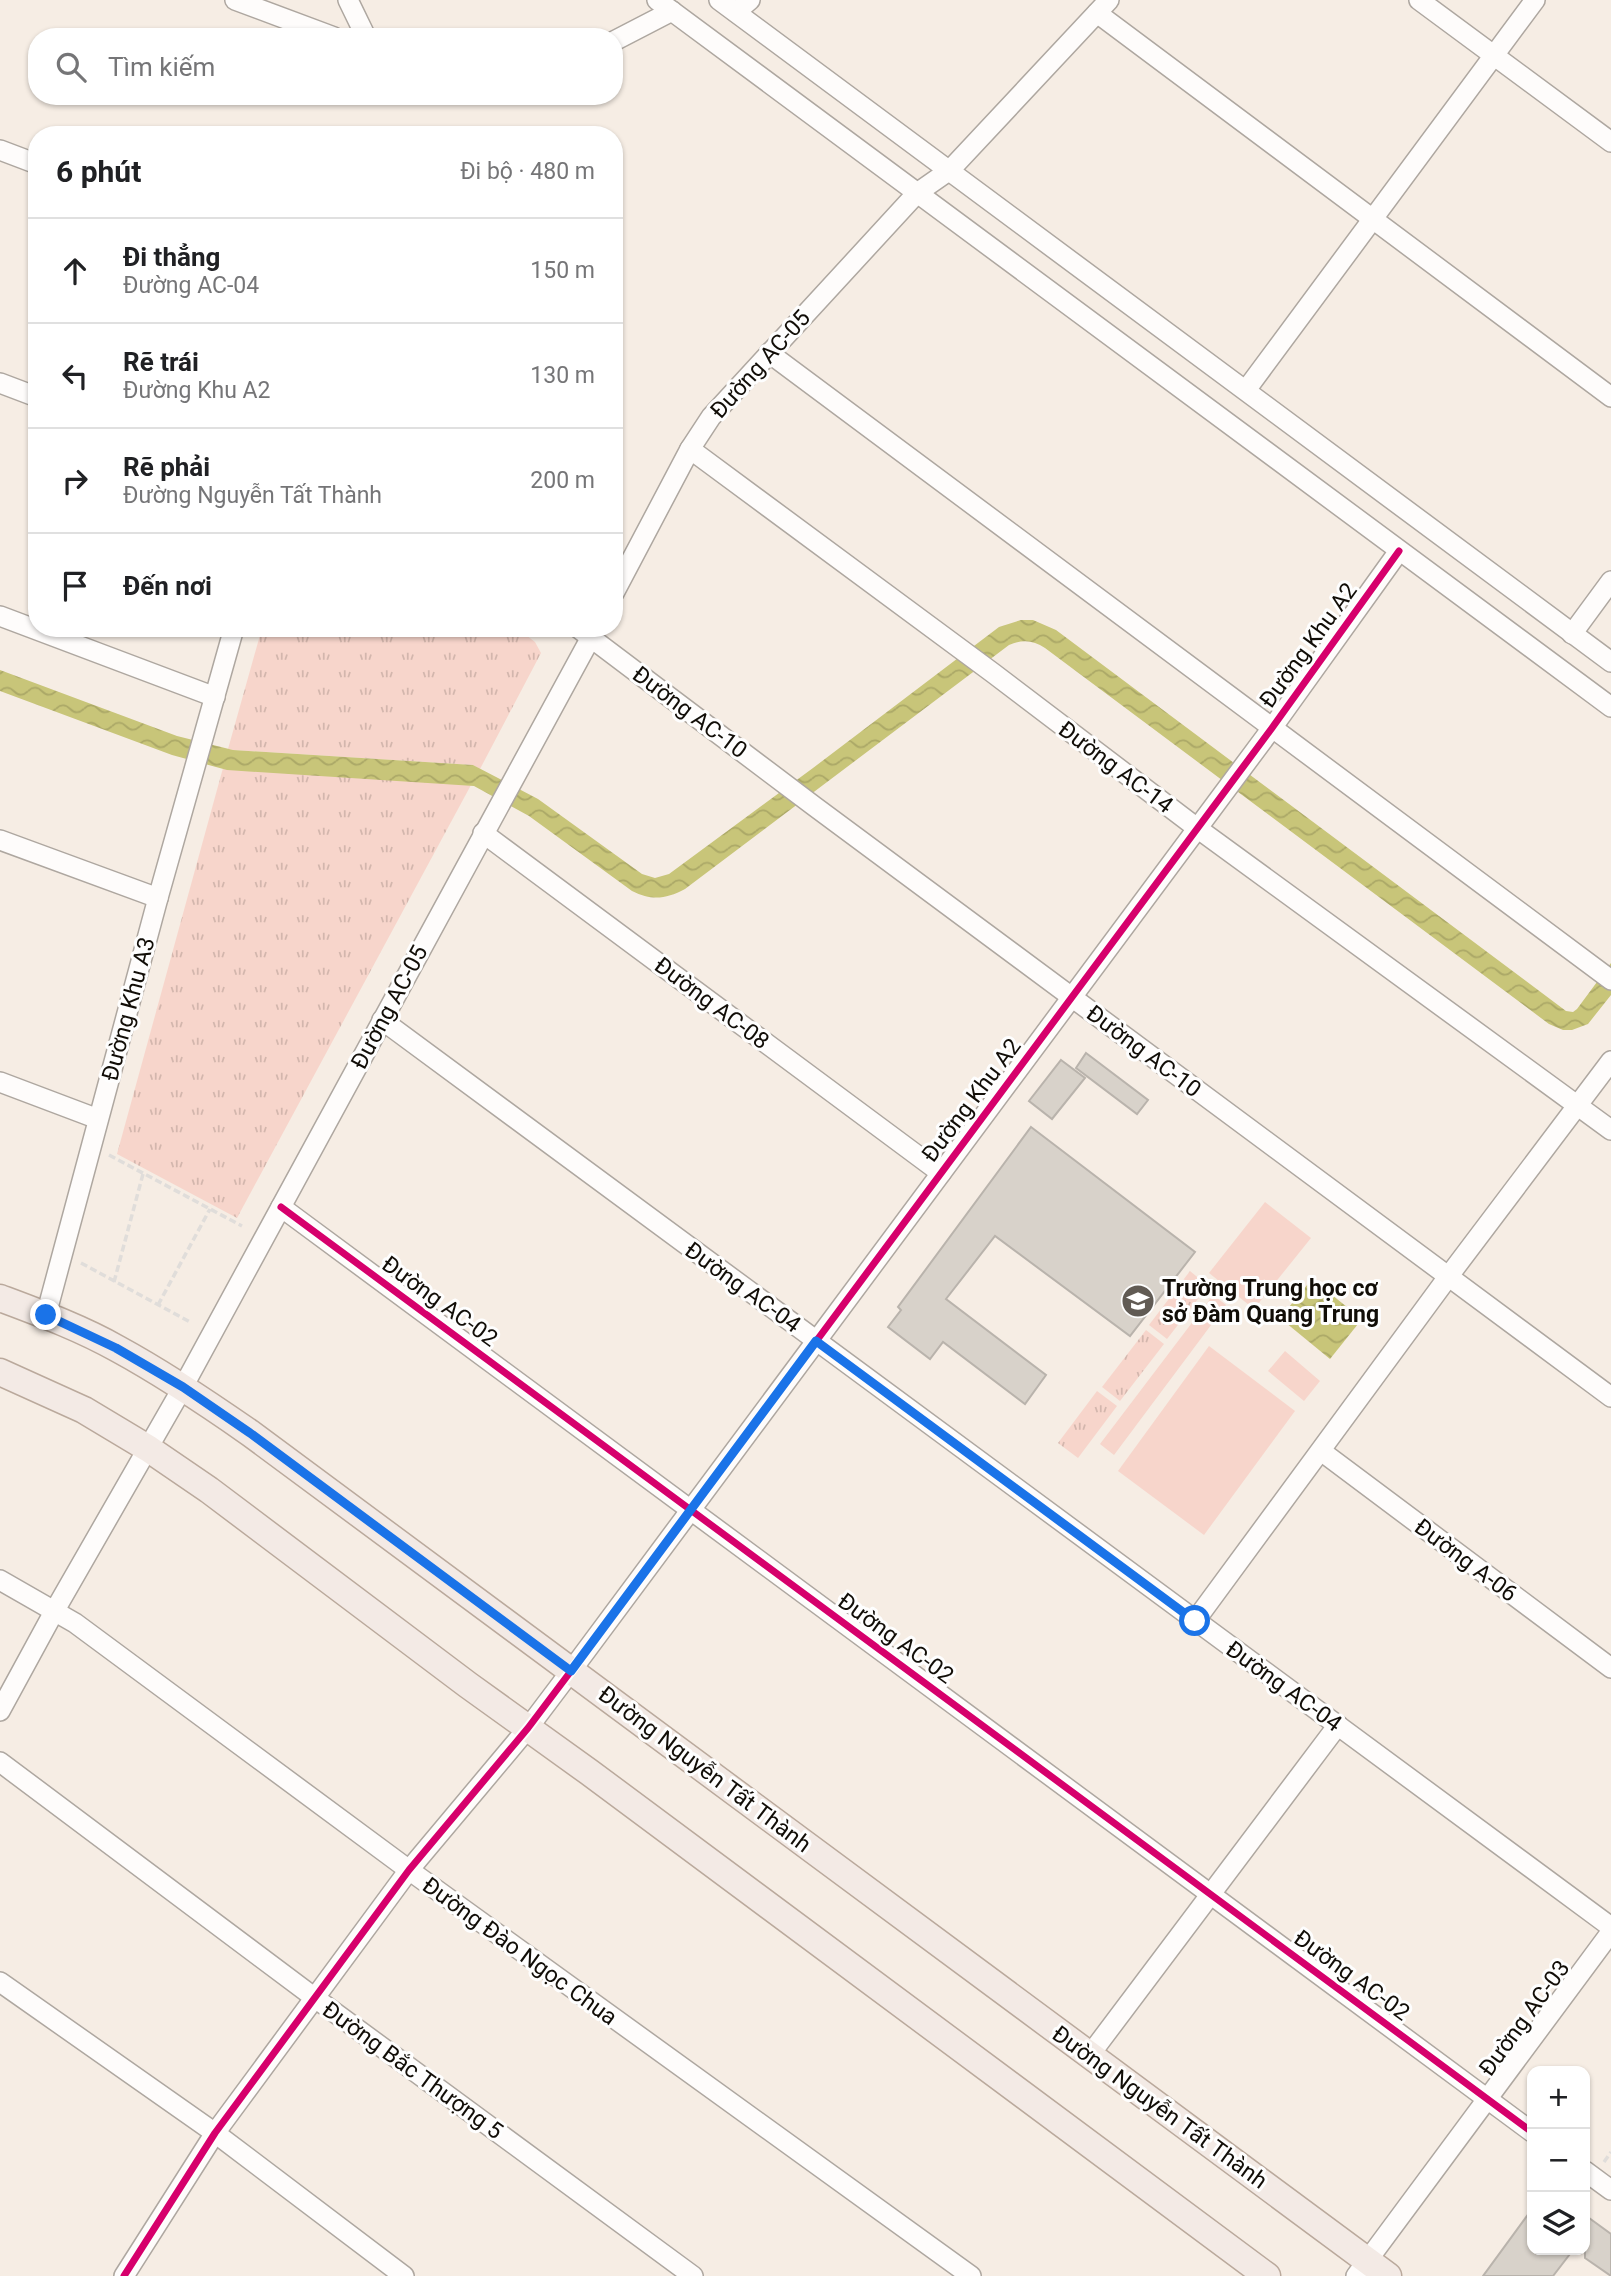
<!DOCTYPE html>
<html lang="vi">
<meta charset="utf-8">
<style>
body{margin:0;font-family:Roboto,sans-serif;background:#f2f2f2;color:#202124}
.controls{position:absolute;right:21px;bottom:21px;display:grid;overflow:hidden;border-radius:14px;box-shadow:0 2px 5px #0004}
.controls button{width:63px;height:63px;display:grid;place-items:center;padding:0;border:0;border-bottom:2px solid #e0e0e0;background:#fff;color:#202124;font:35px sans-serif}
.stop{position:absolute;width:21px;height:21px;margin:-16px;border:5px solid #1a73e8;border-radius:50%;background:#fff}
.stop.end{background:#1a73e8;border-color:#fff;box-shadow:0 2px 7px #0008}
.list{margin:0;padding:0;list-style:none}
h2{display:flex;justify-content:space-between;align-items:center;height:91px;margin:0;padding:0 28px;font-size:30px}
h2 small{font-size:23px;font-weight:400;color:#757577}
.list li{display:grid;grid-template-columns:46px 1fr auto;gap:21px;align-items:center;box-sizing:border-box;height:105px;padding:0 28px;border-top:2px solid #e0e0e0}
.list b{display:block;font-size:26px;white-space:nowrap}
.list p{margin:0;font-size:23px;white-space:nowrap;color:#757577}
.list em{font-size:23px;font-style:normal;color:#757577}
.icon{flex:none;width:38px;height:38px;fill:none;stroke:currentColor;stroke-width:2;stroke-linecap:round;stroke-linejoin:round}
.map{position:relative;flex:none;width:1611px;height:2276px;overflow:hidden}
.search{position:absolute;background:#fff;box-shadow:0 2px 5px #0004;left:28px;top:28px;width:595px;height:77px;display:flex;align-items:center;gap:18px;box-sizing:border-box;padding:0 24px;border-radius:28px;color:#757577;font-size:26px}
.panel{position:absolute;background:#fff;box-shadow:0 2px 5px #0004;left:28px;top:126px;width:595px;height:511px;border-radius:28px}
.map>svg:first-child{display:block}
</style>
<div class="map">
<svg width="1611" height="2276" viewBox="0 0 1611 2276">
<defs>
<pattern id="grass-tufts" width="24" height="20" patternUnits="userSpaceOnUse" patternTransform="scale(1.75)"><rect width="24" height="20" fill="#f7d5cb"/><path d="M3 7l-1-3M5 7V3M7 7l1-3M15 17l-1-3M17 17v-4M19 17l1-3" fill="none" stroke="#d3b6ad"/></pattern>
<pattern id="water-waves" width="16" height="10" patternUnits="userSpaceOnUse" patternTransform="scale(1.75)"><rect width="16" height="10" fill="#c8c579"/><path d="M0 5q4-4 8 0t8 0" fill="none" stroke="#aba867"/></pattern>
</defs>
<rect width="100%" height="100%" fill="#f6ede4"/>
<g fill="url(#grass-tufts)">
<path d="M262,628H517L535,642L541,653L480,769L473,765L233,750L228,749Z"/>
<path d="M223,768L471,785L237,1218L117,1154Z"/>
<path d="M1190,1271L1208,1286L1167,1339L1149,1325Z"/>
<path d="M1146,1330L1164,1344L1120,1401L1102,1387Z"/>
<path d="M1097,1391L1117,1406L1078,1458L1058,1443Z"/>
</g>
<g fill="#f7d5cb">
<path d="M1265,1202L1311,1238L1254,1309L1209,1273Z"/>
<path d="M1213,1295L1226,1305L1114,1455L1100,1444Z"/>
<path d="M1209,1346L1295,1411L1204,1535L1118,1471Z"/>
<path d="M1285,1351L1320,1381L1304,1401L1268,1371Z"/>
</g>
<g fill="url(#water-waves)">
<path d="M1021,620H1033L1056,630L1566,1011L1573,1012L1577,1009L1611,963V995L1588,1024L1572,1030H1563L1549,1024L1045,648C1033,640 1023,639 1009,645L685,889C666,899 652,901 632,891L529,816L474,786L227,770L172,755L0,691V670L177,736L233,750L473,765L538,799L642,874L655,878L669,874L813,768L999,627Z"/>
<path d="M1312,1279L1362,1319L1330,1359L1280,1318Z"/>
</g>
<g fill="#d8d2ca" stroke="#b9b3ac" stroke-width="2">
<path d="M1086,1053L1148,1100L1137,1114L1076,1068Z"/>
<path d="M1061,1060L1085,1078L1052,1119L1029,1101Z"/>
<path d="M1031,1127L1195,1252L1130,1336L995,1236L946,1299L1046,1375L1025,1404L943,1342L930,1359L888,1327L901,1310L898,1307Z"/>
<path d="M1532,2209V2250H1573L1553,2276H1483Z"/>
<path d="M1585,2215L1611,2234V2276L1585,2258Z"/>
</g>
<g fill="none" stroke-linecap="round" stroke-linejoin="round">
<defs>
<g id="minor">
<path d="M235,0L334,37"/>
<path d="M348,0L366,37"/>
<path d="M657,0L1611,707"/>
<path d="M719,0L1611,662"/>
<path d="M1419,0L1611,142"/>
<path d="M736,12L750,0"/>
<path d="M1097,13L1611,397"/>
<path d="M614,41L672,11"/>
<path d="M0,150L37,164"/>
<path d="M769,353L1611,980"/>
<path d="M0,383L37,397"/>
<path d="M1246,390L1535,0"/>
<path d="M690,449L993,673L1197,828L1611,1130"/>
<path d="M614,593L690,449L711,417L917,193L950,170L1109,0"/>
<path d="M0,616L215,697"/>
<path d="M578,628L814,806L1611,1397"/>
<path d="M1572,634L1611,581"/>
<path d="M483,833L941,1173"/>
<path d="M0,840L158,898"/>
<path d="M382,1020L1611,1927"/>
<path d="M0,1082L98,1119"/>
<path d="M281,1207L1532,2132"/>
<path d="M46,1315L158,898L234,628"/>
<path d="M1321,1451L1611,1668"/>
<path d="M0,1580L75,1623L409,1870L971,2276"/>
<path d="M1195,1621L1448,1277L1611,1061"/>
<path d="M0,1711L55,1610L183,1387L596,628"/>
<path d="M0,1762L315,1998L693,2276"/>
<path d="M0,1982L215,2133L404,2276"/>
<path d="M1089,2056L1338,1725"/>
<path d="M1585,2171L1611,2190"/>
<path d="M124,2276L215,2133L409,1870L528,1728L571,1671L1272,728L1399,551"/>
<path d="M1356,2276L1611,1932"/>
</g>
<g id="major">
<path d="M0,1298C40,1313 81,1328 118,1349C164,1374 207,1403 250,1433L1388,2276"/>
<path d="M0,1372L84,1410L149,1449L209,1490L468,1685L589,1772L1267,2276"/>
</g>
</defs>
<use href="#minor" stroke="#aea7a0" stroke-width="22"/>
<use href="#major" stroke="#baa99c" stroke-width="29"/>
<g stroke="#e0ddda" stroke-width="3.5" stroke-dasharray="7 3.5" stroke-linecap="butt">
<path d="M109,1155L242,1226"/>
<path d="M81,1263L190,1322"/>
<path d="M114,1282L143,1174"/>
<path d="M158,1305L210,1209"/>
<path d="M1604,2162L1611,2152"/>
</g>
<use href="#minor" stroke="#fefcfb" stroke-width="19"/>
<use href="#major" stroke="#f3eae5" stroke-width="26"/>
<defs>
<g id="cycleway">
<path d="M281,1207L1532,2132"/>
<path d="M124,2276L215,2133L409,1870L528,1728L571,1671L1272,728L1399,551"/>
</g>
</defs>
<use href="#cycleway" stroke="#fefefe" stroke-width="11"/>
<use href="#cycleway" stroke="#d6006c" stroke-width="7"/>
</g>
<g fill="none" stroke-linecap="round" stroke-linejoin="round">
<path stroke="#1a73e8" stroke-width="9" d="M46,1315L116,1348L183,1387L250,1433L571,1671L816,1341L1195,1621"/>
</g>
<defs>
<symbol id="school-disc" viewBox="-11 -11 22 22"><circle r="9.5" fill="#615b54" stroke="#fefefe"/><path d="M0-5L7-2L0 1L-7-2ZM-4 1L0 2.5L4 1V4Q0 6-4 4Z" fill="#fff"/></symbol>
</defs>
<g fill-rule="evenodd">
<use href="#school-disc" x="1119" y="1282" width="38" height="38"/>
</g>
<g text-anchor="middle" stroke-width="6" stroke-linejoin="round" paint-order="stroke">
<g font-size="23" fill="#110d07" stroke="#fefefe">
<text transform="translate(760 364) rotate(-48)" y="8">Đường AC-05</text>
<text transform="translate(1308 645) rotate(-54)" y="8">Đường Khu A2</text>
<text transform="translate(690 712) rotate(37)" y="8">Đường AC-10</text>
<text transform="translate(1116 767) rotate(37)" y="8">Đường AC-14</text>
<text transform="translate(712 1003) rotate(37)" y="8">Đường AC-08</text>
<text transform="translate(389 1007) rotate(-62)" y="8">Đường AC-05</text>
<text transform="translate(128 1009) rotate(-75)" y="8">Đường Khu A3</text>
<text transform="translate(1144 1051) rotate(37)" y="8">Đường AC-10</text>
<text transform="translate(971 1100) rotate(-53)" y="8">Đường Khu A2</text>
<text transform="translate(743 1287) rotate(36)" y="8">Đường AC-04</text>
<text transform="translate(440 1301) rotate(36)" y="8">Đường AC-02</text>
<text transform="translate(1466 1560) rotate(37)" y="8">Đường A-06</text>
<text transform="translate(896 1638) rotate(36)" y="8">Đường AC-02</text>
<text transform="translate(1284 1686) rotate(36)" y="8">Đường AC-04</text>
<text transform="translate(705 1769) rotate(37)" y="8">Đường Nguyễn Tất Thành</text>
<text transform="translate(520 1951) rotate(36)" y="8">Đường Đào Ngọc Chua</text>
<text transform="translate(1352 1975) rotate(36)" y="8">Đường AC-02</text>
<text transform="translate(1524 2018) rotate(-54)" y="8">Đường AC-03</text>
<text transform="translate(413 2070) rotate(36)" y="8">Đường Bắc Thượng 5</text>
<text transform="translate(1160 2107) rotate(36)" y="8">Đường Nguyễn Tất Thành</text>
</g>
<g font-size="23" font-weight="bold" fill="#110d07" stroke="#fefefe" text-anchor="start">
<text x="1162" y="1296">Trường Trung học cơ<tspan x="1162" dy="26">sở Đàm Quang Trung</tspan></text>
</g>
</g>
</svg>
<div class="controls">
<button>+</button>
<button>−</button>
<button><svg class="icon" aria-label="layers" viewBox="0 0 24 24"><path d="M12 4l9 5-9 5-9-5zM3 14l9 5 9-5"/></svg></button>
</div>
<div class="stop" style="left:1195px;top:1621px"></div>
<div class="stop end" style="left:46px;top:1315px"></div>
<div class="search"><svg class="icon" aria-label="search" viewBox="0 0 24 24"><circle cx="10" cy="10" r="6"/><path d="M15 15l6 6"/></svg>Tìm kiếm</div>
<section class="panel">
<h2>6 phút<small>Đi bộ · 480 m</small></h2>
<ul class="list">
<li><svg class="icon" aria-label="ahead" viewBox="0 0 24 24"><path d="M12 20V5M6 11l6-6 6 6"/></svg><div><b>Đi thẳng</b><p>Đường AC-04</p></div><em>150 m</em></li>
<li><svg class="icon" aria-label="left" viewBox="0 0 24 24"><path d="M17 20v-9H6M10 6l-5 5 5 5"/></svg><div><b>Rẽ trái</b><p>Đường Khu A2</p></div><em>130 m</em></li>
<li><svg class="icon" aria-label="right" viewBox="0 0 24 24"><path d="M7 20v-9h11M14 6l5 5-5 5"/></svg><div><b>Rẽ phải</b><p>Đường Nguyễn Tất Thành</p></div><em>200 m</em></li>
<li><svg class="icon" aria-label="arrive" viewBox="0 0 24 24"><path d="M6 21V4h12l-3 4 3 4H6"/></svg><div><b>Đến nơi</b></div></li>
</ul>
</section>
</div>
